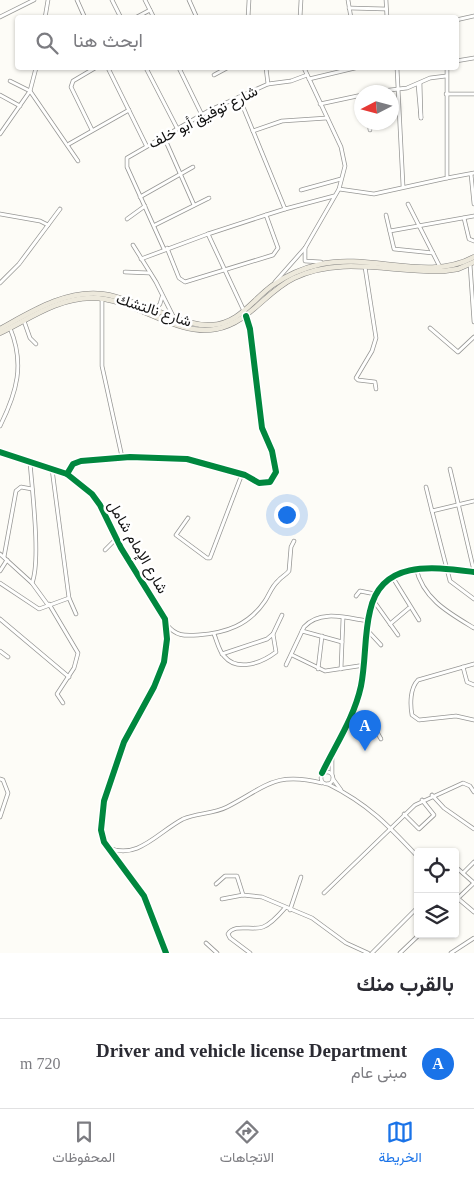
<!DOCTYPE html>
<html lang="ar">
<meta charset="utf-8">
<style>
body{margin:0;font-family:"Times New Roman",Vazirmatn,serif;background:#f2f2f3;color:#2b2b33;direction:rtl}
.controls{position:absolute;right:15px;bottom:15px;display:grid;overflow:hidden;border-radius:5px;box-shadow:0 1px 4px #0004}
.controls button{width:45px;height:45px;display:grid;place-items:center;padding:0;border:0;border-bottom:1px solid #e1e1e2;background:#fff;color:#2b2b33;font:25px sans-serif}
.compass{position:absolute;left:354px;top:85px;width:45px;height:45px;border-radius:50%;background:#fff;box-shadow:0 1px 4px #0004;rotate:264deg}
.you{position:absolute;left:286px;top:514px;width:18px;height:18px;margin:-12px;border:4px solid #fff;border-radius:50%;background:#1a73e8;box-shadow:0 0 0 8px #1a73e833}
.badge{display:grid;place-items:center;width:32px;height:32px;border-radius:50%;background:#1a73e8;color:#fff;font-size:16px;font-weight:700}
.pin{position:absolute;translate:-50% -41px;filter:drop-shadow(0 1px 2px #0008)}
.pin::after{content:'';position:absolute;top:26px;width:18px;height:15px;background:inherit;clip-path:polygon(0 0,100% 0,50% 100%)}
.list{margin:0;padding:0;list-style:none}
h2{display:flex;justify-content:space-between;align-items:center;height:65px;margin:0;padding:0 20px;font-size:21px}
h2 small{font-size:16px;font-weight:400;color:#7c7c81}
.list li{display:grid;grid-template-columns:32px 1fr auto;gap:15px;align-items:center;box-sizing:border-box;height:90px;padding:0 20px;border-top:1px solid #e1e1e2}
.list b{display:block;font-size:19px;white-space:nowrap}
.list p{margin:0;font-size:16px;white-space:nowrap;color:#7c7c81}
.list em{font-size:16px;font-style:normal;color:#7c7c81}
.icon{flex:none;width:28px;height:28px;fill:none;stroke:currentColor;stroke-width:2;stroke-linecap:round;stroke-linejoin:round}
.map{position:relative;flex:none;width:474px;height:953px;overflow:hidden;direction:ltr}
.search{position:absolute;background:#fff;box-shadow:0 1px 4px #0004;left:15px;right:15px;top:15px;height:55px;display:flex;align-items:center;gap:12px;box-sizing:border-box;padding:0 18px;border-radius:5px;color:#7c7c81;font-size:19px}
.sheet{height:155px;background:#fff}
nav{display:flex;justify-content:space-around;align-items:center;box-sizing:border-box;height:70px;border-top:1px solid #e1e1e2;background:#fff;font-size:14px;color:#7c7c81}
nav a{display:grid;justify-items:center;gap:2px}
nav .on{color:#1a73e8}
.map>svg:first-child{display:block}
</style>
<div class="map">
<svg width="474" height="953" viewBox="0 0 474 953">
<rect width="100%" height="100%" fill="#fdfcf7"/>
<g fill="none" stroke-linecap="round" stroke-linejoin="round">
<defs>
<g id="minor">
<path d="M77,0L85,18"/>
<path d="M112,0L121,18"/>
<path d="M145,0L154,18"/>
<path d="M189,0L197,18"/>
<path d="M348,0L351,18"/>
<path d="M386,0L387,18"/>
<path d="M349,8L386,9"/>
<path d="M0,17L34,0"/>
<path d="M45,18L48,0"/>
<path d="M135,18L150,10"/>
<path d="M248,18L249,0"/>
<path d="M300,18L301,0"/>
<path d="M456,20L474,16"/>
<path d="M456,61L474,58"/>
<path d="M108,68L146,145"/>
<path d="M146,68L177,128"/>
<path d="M179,68L202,115"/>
<path d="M397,68L403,186"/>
<path d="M214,75L227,68"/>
<path d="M309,79L355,68"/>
<path d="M10,81L30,91L78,161"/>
<path d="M420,83L421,118"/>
<path d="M268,84L291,81L307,75"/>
<path d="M418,84L421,118"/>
<path d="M373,92L407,88L430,78L446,76"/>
<path d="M446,94H474"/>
<path d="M0,95L20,106"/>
<path d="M239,97L285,209L334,196"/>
<path d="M320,104L362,95"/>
<path d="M369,122L370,130"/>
<path d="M92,130L71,87L73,81L95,68"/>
<path d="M253,131L282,121L327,118"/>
<path d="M0,134L30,91L36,68"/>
<path d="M164,137L194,205"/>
<path d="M69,144L129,110"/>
<path d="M471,174L474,204"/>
<path d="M447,178L474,173"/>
<path d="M339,189L374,194L447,178V68"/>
<path d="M301,190L341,179"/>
<path d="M140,197L193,167"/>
<path d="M408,204L440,267"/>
<path d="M0,214L40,221L48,225"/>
<path d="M386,215L394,249L433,253"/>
<path d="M464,218L469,239L474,241"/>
<path d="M127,219L145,206"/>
<path d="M155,225L209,198"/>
<path d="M390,231L474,216"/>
<path d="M208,234L266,215"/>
<path d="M133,245L156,282L173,316"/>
<path d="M167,248L179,278L185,282L273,255L278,248L266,215L285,209"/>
<path d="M305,248V261L321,262"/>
<path d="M164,249L127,167V158L210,110L268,84L266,68"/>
<path d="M141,259L208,234L244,311"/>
<path d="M470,264L474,322"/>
<path d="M365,267L376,338L372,351L356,378L358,380L375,382L376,389"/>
<path d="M125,272L150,273"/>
<path d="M275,282L305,248L339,189L345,166L341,147L304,68"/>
<path d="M0,283L19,264L60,209"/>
<path d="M102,299V366L122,457"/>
<path d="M154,311L160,304L162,297"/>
<path d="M24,321L30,338L36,344"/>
<path d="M430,328L458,352L474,337"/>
<path d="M0,426C17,392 25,364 10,328"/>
<path d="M0,452L67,474L92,494L100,505L121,548L165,619L167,639L164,662L154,687L124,742L104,801L101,830L104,842L144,896L166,953"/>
<path d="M30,462C32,489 41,561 32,583"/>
<path d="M52,469L69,598L76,614"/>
<path d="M450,469L474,571"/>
<path d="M67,474L73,464L81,461L130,457L187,459L245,475L259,483L270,482L276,472L272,451L262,428L250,329L246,316"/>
<path d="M426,487L432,511L474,501"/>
<path d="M432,511L450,581L474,599"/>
<path d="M188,518L176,535L207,558H210L242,474"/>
<path d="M105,550L117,538"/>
<path d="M0,554L32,583L48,605"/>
<path d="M4,557L16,491L21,487L32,489"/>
<path d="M416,568C423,599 449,613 474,628"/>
<path d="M0,571L7,560"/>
<path d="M393,578L419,620"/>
<path d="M0,583L39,609L69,598"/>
<path d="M356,596L360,591L375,594"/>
<path d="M373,600L398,635"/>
<path d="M49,604L78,653L74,668L57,694L63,703"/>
<path d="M0,619L69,677"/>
<path d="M390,624L409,608"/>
<path d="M167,625C176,636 184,636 198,635C226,633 249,625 265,601C269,595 272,586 278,581C281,577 286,575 289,571L291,547L294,541"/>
<path d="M302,631L342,642"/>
<path d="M368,631L381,645"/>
<path d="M214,634C217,641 219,651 224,656C238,673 263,662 276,652L273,634"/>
<path d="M0,651L8,657"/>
<path d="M222,654L267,639L273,634L282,615"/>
<path d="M292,655L325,671L365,665"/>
<path d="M474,664L418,680C410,688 410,704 412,715L419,720L456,716L474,720"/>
<path d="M286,665L304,627C320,609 347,618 368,621"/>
<path d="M463,667L467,682L474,685"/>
<path d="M318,669L322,636"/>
<path d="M341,669L343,618"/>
<path d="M353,712L370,720L381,739"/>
<path d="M332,757V774"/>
<circle cx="327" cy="778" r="6"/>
<path d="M322,773C336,744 354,718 361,686C366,661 364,635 370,611C381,559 434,567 474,572"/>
<path d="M0,779L3,780L8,793L0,817"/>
<path d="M333,779L341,790"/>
<path d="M328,784C368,804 388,825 418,857"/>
<path d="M432,795L444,808L474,829"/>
<path d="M404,814L419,829L434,815L422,800"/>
<path d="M109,848C138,860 158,832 183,819C197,813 213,814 227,807C266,787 274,771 322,783"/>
<path d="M457,868L474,883"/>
<path d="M463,873L474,862"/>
<path d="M216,884L225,876H237L243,895"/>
<path d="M324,893L415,805L463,783L470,786L474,792"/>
<path d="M455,896L474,912"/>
<path d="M222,899L243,895L262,897L312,918L346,943L368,953"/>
<path d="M455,901L474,883"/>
<path d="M290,910L301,877"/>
<path d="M206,943L217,953"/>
<path d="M250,953L230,938L228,934C234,923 252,931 263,927C271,924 279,915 285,908"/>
<path d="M372,953L418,907"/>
<path d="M400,953L420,934"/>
<path d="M451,953L474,938"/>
</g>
<g id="major">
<path d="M0,329C31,312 65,290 102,294C122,296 141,307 160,312C176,318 193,326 211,325C239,324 252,300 273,285C287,275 304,268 321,264C370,253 429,282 474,257"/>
<path d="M0,333C29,319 58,298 91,298C133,297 175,337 216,329C249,323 265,292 294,278C341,255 394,273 444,271L458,269L474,262"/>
</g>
</defs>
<use href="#minor" stroke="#979795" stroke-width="4.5"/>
<use href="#major" stroke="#858482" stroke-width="5.5"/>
<use href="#minor" stroke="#fffffe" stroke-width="3"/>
<use href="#major" stroke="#ede9dc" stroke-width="4.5"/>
<defs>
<g id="cycleway">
<path d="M0,452L67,474L92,494L100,505L121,548L165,619L167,639L164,662L154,687L124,742L104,801L101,830L104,842L144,896L166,953"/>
<path d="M67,474L73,464L81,461L130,457L187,459L245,475L259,483L270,482L276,472L272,451L262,428L250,329L246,316"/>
<path d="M322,773C336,744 354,718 361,686C366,661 364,635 370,611C381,559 434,567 474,572"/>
</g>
</defs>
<use href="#cycleway" stroke="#fff" stroke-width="9"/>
<use href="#cycleway" stroke="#00873e" stroke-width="6"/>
</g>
<g text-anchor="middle" stroke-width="5" stroke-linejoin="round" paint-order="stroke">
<g font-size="15" fill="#111" stroke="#fff">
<text transform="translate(203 117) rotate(-27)" y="5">شارع توفيق أبو خلف</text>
<text transform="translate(154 310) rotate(18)" y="5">شارع نالتشك</text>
<text transform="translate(138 547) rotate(60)" y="5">شارع الإمام شامل</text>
</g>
</g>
</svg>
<div class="controls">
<button><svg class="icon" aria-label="locate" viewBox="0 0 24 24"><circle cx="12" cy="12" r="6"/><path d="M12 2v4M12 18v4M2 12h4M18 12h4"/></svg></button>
<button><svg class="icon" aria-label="layers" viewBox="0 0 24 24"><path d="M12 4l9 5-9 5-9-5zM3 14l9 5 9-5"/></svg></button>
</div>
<svg class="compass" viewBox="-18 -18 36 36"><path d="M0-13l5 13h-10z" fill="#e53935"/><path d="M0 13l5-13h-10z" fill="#7c7c81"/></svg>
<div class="you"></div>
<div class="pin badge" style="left:365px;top:751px">A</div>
<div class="search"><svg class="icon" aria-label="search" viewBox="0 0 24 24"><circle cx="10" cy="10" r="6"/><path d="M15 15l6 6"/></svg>ابحث هنا</div>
</div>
<section class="sheet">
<h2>بالقرب منك<small></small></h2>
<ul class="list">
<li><span class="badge">A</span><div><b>Driver and vehicle license Department</b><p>مبنى عام</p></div><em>720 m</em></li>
</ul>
</section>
<nav>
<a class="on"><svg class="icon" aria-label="map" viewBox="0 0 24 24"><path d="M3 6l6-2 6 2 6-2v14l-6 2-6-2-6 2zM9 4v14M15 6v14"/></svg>الخريطة</a>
<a><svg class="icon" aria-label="directions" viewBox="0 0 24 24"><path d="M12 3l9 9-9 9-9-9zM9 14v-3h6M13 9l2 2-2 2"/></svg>الاتجاهات</a>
<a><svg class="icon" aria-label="saved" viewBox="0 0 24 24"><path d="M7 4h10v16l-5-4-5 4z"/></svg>المحفوظات</a>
</nav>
